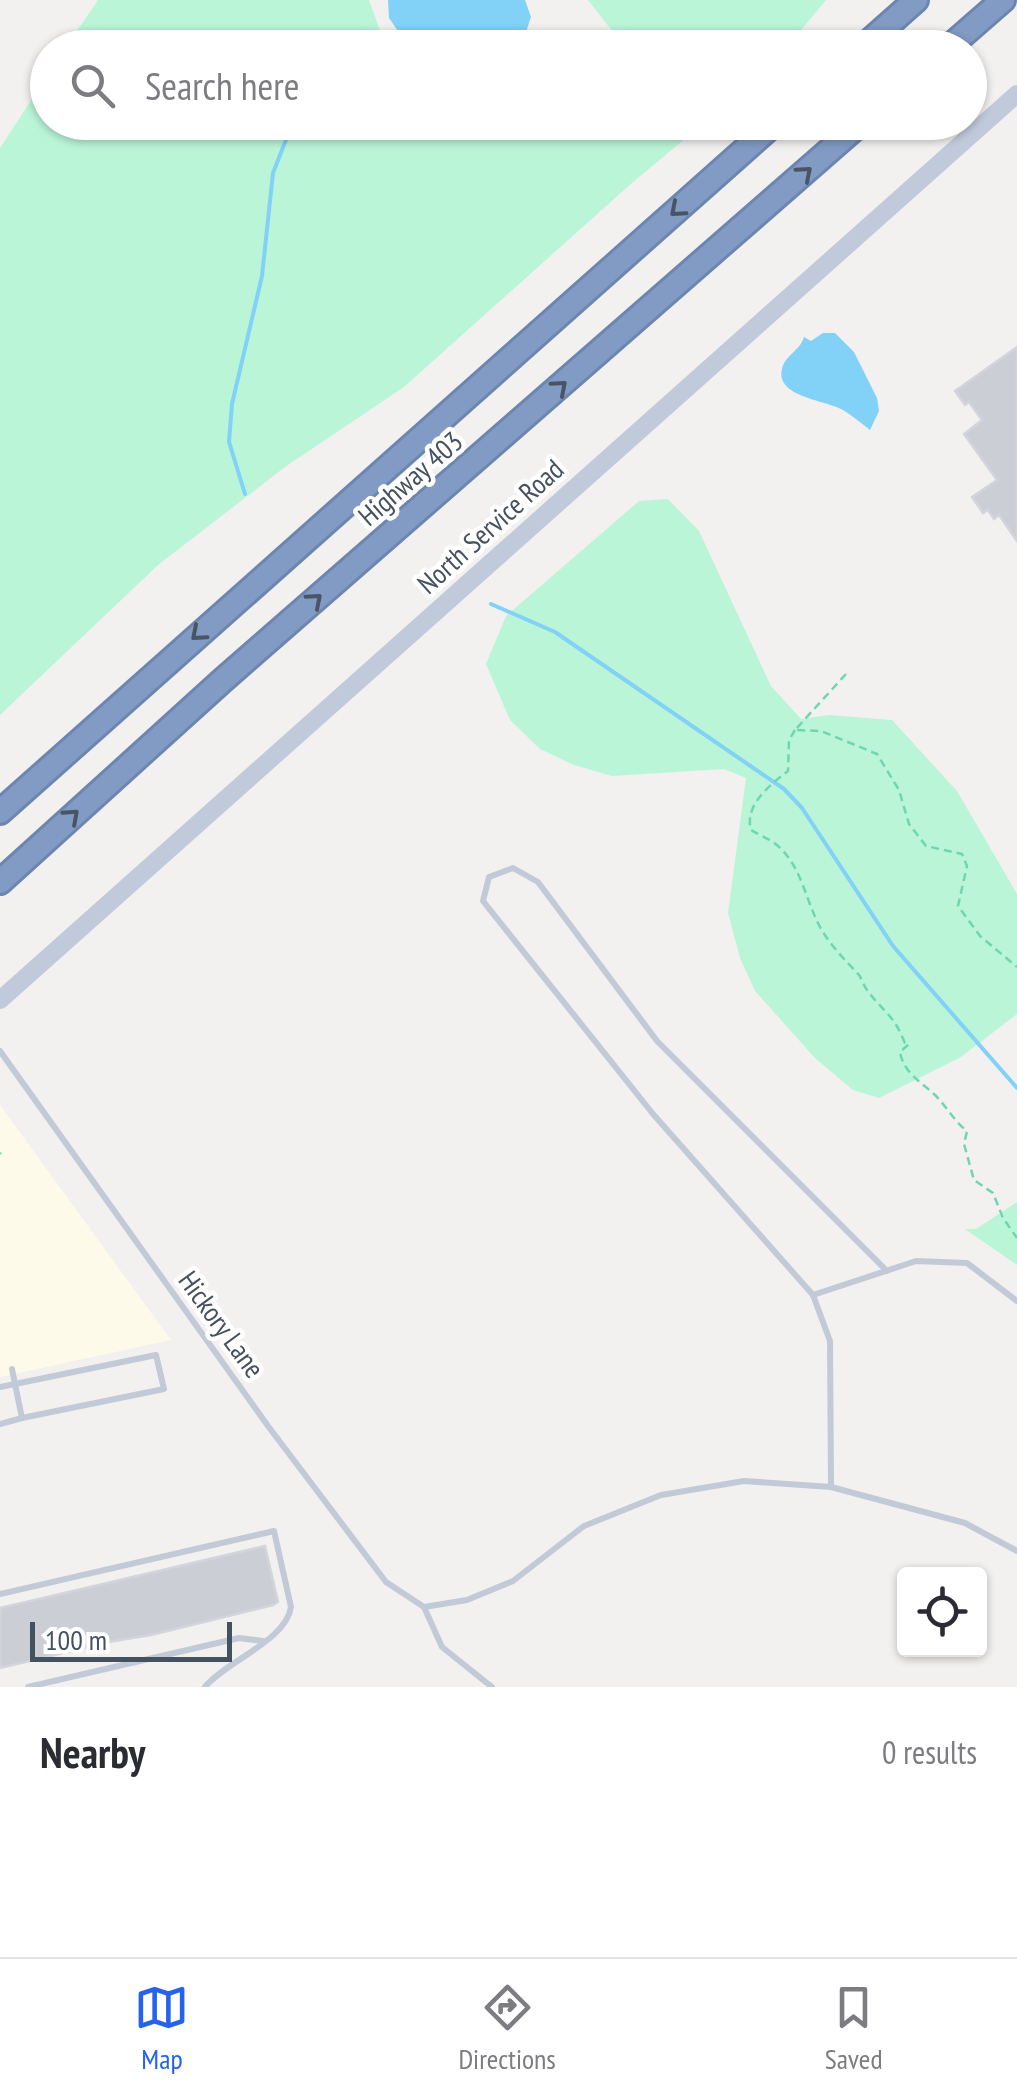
<!DOCTYPE html>
<style>
body{margin:0;font-family:"PT Sans Narrow",sans-serif;background:#f7f7f7;color:#2b2b33}
.controls{position:absolute;right:30px;bottom:30px;display:grid;overflow:hidden;border-radius:10px;box-shadow:0 2px 8px #0004}
.controls button{width:90px;height:90px;display:grid;place-items:center;padding:0;border:0;border-bottom:2px solid #e1e1e2;background:#fff;color:#2b2b33;font:50px sans-serif}
.scale{position:absolute;left:30px;bottom:25px;width:202px;box-sizing:border-box;padding-left:10px;border:5px solid #465160;border-top:0;font-size:28px;line-height:35px;white-space:nowrap;color:#465160;-webkit-text-stroke:8px #fff;paint-order:stroke}
.list{margin:0;padding:0;list-style:none}
h2{display:flex;justify-content:space-between;align-items:center;height:130px;margin:0;padding:0 40px;font-size:42px}
h2 small{font-size:32px;font-weight:400;color:#7c7c81}
.icon{flex:none;width:55px;height:55px;fill:none;stroke:currentColor;stroke-width:2;stroke-linecap:round;stroke-linejoin:round}
.map{position:relative;flex:none;width:1017px;height:1687px;overflow:hidden}
.search{position:absolute;background:#fff;box-shadow:0 2px 8px #0004;left:30px;right:30px;top:30px;height:110px;display:flex;align-items:center;gap:25px;box-sizing:border-box;padding:0 35px;border-radius:55px;color:#7c7c81;font-size:38px}
.sheet{height:270px;background:#fff}
nav{display:flex;justify-content:space-around;align-items:center;box-sizing:border-box;height:140px;border-top:2px solid #e1e1e2;background:#fff;font-size:28px;color:#7c7c81}
nav a{display:grid;justify-items:center;gap:5px}
nav .on{color:#2563eb}
.map>svg:first-child{display:block}
</style>
<div class="map">
<svg width="1017" height="1687" viewBox="0 0 1017 1687">
<rect width="100%" height="100%" fill="#f3f0f0"/>
<polygon fill="#fefae9" points="0,1105 171,1340 0,1377"/>
<g fill="#baf5d8">
<polygon points="98,0 369,0 386,47 66,47"/>
<polygon points="588,0 826,0 787,47 602,48 617,37"/>
<polygon points="47,76 48,122 459,122 468,130 486,122 704,123 633,182 404,387 285,467 158,565 0,715 0,148"/>
<polygon points="668,499 699,531 771,686 801,719 829,715 892,720 957,791 1017,894 1017,1014 961,1057 879,1098 853,1090 815,1058 755,991 740,958 728,913 746,778 724,769 612,776 574,765 540,749 510,720 486,664 506,616 639,501"/>
<polygon points="1017,1202 1017,1265 965,1229 976,1229"/>
</g>
<g fill="#82d1f7">
<polygon points="388,0 525,0 531,17 521,47 409,47 389,18"/>
<path d="M823,333H835L854,352L877,398L879,411L870,430C861,423 853,416 843,410C826,400 775,397 782,369C785,355 800,351 804,337L811,341Z"/>
</g>
<g fill="none" stroke-linecap="round" stroke-linejoin="round">
<g stroke="#82d1f7" stroke-width="4">
<polyline points="245,494 229,442 232,404 262,276 273,173 289,132 296,122"/>
<polyline points="491,604 555,632 784,789 802,808 893,946 1017,1088"/>
</g>
</g>
<g fill="#ccced6" stroke="#d3d5dc" stroke-width="2.5">
<polygon points="1017,347 1017,541 999,515 994,519 988,510 983,513 972,497 997,480 964,434 982,420 969,402 965,405 955,391"/>
<polygon points="265,1546 278,1602 273,1605 151,1635 114,1641 0,1668 0,1608"/>
</g>
<g fill="none" stroke-linecap="round" stroke-linejoin="round">
<g stroke="#6d86b0" stroke-width="28">
<g id="highway">
<polyline points="862,48 916,0"/>
<polyline points="948,48 1003,0"/>
<polyline points="0,812 776,122"/>
<polyline points="0,882 223,680 862,122"/>
</g>
</g>
<g stroke="#6ed7af" stroke-width="2.5" stroke-dasharray="8 5" stroke-linecap="butt">
<polyline points="846,674 795,730 821,731 877,754 899,790 909,824 926,846 962,854 967,866 958,906 980,936 1017,967"/>
<path d="M795,730L789,740L788,771C770,785 744,805 751,830C759,835 770,839 778,846C800,865 805,896 817,921C826,941 845,960 860,976C866,994 881,1005 892,1019C898,1026 901,1035 905,1043L909,1044L900,1052C903,1072 921,1082 935,1095C947,1107 954,1121 967,1131L964,1144L974,1180L993,1193L1003,1218L1017,1238"/>
<polyline points="0,1153 1,1154"/>
</g>
<g stroke="#c2cad7" stroke-width="6">
<polyline points="0,1051 268,1426 386,1582 424,1607"/>
<polyline points="813,1295 916,1261 967,1263 1017,1301"/>
<polygon points="156,1355 164,1389 22,1418 15,1384"/>
<polyline points="0,1387 15,1384 12,1369"/>
<polyline points="0,1424 22,1418"/>
<polyline points="831,1487 830,1341 813,1295 653,1114 483,901 489,877 513,868 538,882 657,1041 887,1271"/>
<path d="M0,1594L274,1531L291,1607C286,1641 226,1661 205,1687"/>
<polyline points="424,1607 467,1600 513,1581 584,1526 661,1495 744,1481 831,1487 965,1523 1017,1551"/>
<polyline points="424,1607 442,1647 492,1687"/>
<polyline points="28,1687 239,1638 263,1641"/>
</g>
<polyline stroke="#c1cadb" stroke-width="18" points="0,1000 1017,94"/>
<use href="#highway" stroke="#829bc4" stroke-width="22"/>
</g>
<defs><path id="oneway-chevron" d="M-2-3.5L2.5 0L-2 3.5" fill="none" stroke-width="1.6" stroke-linecap="round" stroke-linejoin="round" transform="scale(2.5)"/></defs>
<g stroke="#495565">
<use href="#oneway-chevron" transform="translate(805 173) rotate(-41)"/>
<use href="#oneway-chevron" transform="translate(677 210) rotate(139)"/>
<use href="#oneway-chevron" transform="translate(560 387) rotate(-41)"/>
<use href="#oneway-chevron" transform="translate(315 600) rotate(-41)"/>
<use href="#oneway-chevron" transform="translate(198 634) rotate(139)"/>
<use href="#oneway-chevron" transform="translate(72 816) rotate(-42)"/>
</g>
<g text-anchor="middle" dominant-baseline="central" stroke-width="9" stroke-linejoin="round" paint-order="stroke">
<g font-size="28" fill="#465160" stroke="#fff">
<text transform="translate(410 478) rotate(-41)">Highway 403</text>
<text transform="translate(490 526) rotate(-42)">North Service Road</text>
<text transform="translate(222 1324) rotate(54)">Hickory Lane</text>
</g>
</g>
</svg>
<div class="controls">
<button><svg class="icon" aria-label="locate" viewBox="0 0 24 24"><circle cx="12" cy="12" r="6"/><path d="M12 2v4M12 18v4M2 12h4M18 12h4"/></svg></button>
</div>
<div class="scale">100 m</div>
<div class="search"><svg class="icon" aria-label="search" viewBox="0 0 24 24"><circle cx="10" cy="10" r="6"/><path d="M15 15l6 6"/></svg>Search here</div>
</div>
<section class="sheet">
<h2>Nearby<small>0 results</small></h2>
<ul class="list">
</ul>
</section>
<nav>
<a class="on"><svg class="icon" aria-label="map" viewBox="0 0 24 24"><path d="M3 6l6-2 6 2 6-2v14l-6 2-6-2-6 2zM9 4v14M15 6v14"/></svg>Map</a>
<a><svg class="icon" aria-label="directions" viewBox="0 0 24 24"><path d="M12 3l9 9-9 9-9-9zM9 14v-3h6M13 9l2 2-2 2"/></svg>Directions</a>
<a><svg class="icon" aria-label="saved" viewBox="0 0 24 24"><path d="M7 4h10v16l-5-4-5 4z"/></svg>Saved</a>
</nav>
